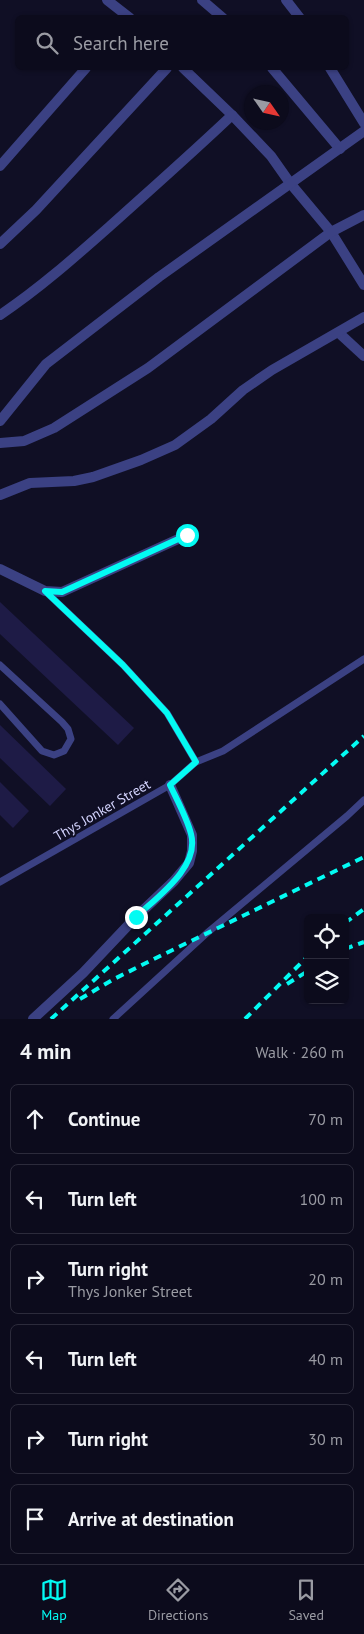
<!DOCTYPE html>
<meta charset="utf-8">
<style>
body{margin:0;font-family:"PT Sans",sans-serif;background:#151425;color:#f1f3f6}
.controls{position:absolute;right:15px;bottom:15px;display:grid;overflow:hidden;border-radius:8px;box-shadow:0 1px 4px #0004}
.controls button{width:45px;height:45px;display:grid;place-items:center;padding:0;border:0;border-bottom:1px solid #2c2b3b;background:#0c0b1c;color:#f1f3f6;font:25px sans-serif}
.compass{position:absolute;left:244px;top:85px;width:45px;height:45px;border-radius:50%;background:#0c0b1c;box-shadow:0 1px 4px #0004;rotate:124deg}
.stop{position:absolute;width:15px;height:15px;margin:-11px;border:4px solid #03fbf3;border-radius:50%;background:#fff}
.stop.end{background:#03fbf3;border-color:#fff;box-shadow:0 1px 5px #0008}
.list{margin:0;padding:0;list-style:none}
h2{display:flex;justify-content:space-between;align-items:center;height:65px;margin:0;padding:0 20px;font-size:21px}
h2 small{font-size:16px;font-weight:400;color:#9a9ba3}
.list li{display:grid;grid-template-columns:32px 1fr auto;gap:15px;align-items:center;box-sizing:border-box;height:70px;margin:0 10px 10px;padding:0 10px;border:1px solid #2c2b3b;border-radius:8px}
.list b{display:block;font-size:19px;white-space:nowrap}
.list p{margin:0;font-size:16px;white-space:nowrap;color:#9a9ba3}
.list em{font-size:16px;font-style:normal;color:#9a9ba3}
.icon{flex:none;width:28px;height:28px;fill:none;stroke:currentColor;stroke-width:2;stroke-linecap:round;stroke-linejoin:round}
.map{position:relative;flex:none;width:364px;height:1019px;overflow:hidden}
.search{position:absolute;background:#0c0b1c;box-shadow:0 1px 4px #0004;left:15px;right:15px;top:15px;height:55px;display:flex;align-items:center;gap:12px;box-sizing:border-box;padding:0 18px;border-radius:8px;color:#9a9ba3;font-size:19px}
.sheet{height:545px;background:#0c0b1c}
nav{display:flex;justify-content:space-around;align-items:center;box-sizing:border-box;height:70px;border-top:1px solid #2c2b3b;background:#0c0b1c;font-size:14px;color:#9a9ba3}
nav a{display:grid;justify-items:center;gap:2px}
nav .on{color:#03fbf3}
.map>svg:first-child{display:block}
</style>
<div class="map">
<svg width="364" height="1019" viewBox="0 0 364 1019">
<rect width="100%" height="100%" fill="#100f25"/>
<g fill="#1e1b46">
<polygon points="0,602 134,728 118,745 0,634"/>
<polygon points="0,725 66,789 50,806 0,758"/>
<polygon points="0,782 29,811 13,828 0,815"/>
</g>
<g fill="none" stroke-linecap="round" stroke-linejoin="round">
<g stroke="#3b4183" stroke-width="7">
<polyline points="45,591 123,665 167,713 196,762"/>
<polyline points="0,665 62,722 68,729 71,739 64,751 54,755 42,751 0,704"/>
<polyline points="0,882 170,785 196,762 223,751 364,659"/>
<polyline points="113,1019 207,933 347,816 364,800"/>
</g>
<g stroke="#3b4183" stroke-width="10">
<polyline points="107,0 130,18"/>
<polyline points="202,0 223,18"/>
<polyline points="286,0 300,18"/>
<polyline points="183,68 232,115 271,156 290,183 331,232 364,285"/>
<polyline points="272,68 340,149"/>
<polyline points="330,68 364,123"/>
<polyline points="0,166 86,68"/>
<polyline points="0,244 36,210 167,68"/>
<path d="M0,315C39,289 75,257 110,226C151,189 192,153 232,115"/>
<polyline points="339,333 364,356"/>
<polyline points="0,421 46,364 159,277 364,131"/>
<polyline points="0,443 24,441 54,428 148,368 331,232 364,215"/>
<polyline points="0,495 30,483 74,481 93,477 141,460 175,445 211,419 243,390 272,370 364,317"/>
<polyline points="0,569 45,591 62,592 187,535"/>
<polyline points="33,1019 83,973 136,917 174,881 189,863 192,851 192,835 170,785"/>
</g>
<g stroke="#03fbf3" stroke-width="4" stroke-dasharray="8 6" stroke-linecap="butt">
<polyline points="345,923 364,909"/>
<polyline points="345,949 364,942"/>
<polyline points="287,984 308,971"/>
<polyline points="80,999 114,979 156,958 364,857"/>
<polyline points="51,1019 364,736"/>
<polyline points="245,1019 308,956"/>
</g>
</g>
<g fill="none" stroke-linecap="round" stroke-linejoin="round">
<path stroke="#03fbf3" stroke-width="6" d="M136,917C157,897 200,867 191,834C187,818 177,800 170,785L196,762L167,713L123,665L45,591L62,592L187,535"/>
</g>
<g text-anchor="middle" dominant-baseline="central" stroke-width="4" stroke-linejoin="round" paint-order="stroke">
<g font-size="14" fill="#d4d4fe" stroke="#100f25">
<text transform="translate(102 810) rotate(-30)">Thys Jonker Street</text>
</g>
</g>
</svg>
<div class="controls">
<button><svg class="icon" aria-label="locate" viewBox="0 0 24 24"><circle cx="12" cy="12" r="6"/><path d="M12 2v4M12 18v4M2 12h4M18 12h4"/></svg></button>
<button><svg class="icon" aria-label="layers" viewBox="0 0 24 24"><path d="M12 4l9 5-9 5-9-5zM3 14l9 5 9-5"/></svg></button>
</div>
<svg class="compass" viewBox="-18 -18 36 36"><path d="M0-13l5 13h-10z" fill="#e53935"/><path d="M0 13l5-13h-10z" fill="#9a9ba3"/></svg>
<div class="stop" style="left:187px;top:535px"></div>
<div class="stop end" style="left:136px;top:917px"></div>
<div class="search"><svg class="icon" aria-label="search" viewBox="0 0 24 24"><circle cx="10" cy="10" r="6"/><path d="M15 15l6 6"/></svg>Search here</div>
</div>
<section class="sheet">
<h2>4 min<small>Walk · 260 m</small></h2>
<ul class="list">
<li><svg class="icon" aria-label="ahead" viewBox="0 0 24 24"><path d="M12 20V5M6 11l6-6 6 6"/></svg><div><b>Continue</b></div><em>70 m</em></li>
<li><svg class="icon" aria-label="left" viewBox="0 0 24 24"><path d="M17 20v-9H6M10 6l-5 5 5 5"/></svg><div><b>Turn left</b></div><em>100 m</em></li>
<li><svg class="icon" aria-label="right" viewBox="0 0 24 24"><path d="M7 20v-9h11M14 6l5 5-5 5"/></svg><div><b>Turn right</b><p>Thys Jonker Street</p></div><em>20 m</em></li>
<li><svg class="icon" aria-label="left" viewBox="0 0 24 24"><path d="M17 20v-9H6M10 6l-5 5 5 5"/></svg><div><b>Turn left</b></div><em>40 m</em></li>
<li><svg class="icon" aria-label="right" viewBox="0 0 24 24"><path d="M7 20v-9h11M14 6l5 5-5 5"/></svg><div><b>Turn right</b></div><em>30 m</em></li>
<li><svg class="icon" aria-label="arrive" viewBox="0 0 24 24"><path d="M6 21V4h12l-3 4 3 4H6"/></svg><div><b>Arrive at destination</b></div></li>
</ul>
</section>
<nav>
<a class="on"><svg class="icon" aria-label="map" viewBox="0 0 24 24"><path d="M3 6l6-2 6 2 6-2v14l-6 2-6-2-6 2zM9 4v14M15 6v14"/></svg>Map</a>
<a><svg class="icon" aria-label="directions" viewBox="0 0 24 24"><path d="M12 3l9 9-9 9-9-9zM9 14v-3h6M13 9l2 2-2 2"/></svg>Directions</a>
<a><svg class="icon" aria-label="saved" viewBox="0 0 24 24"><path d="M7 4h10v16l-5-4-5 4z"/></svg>Saved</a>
</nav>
